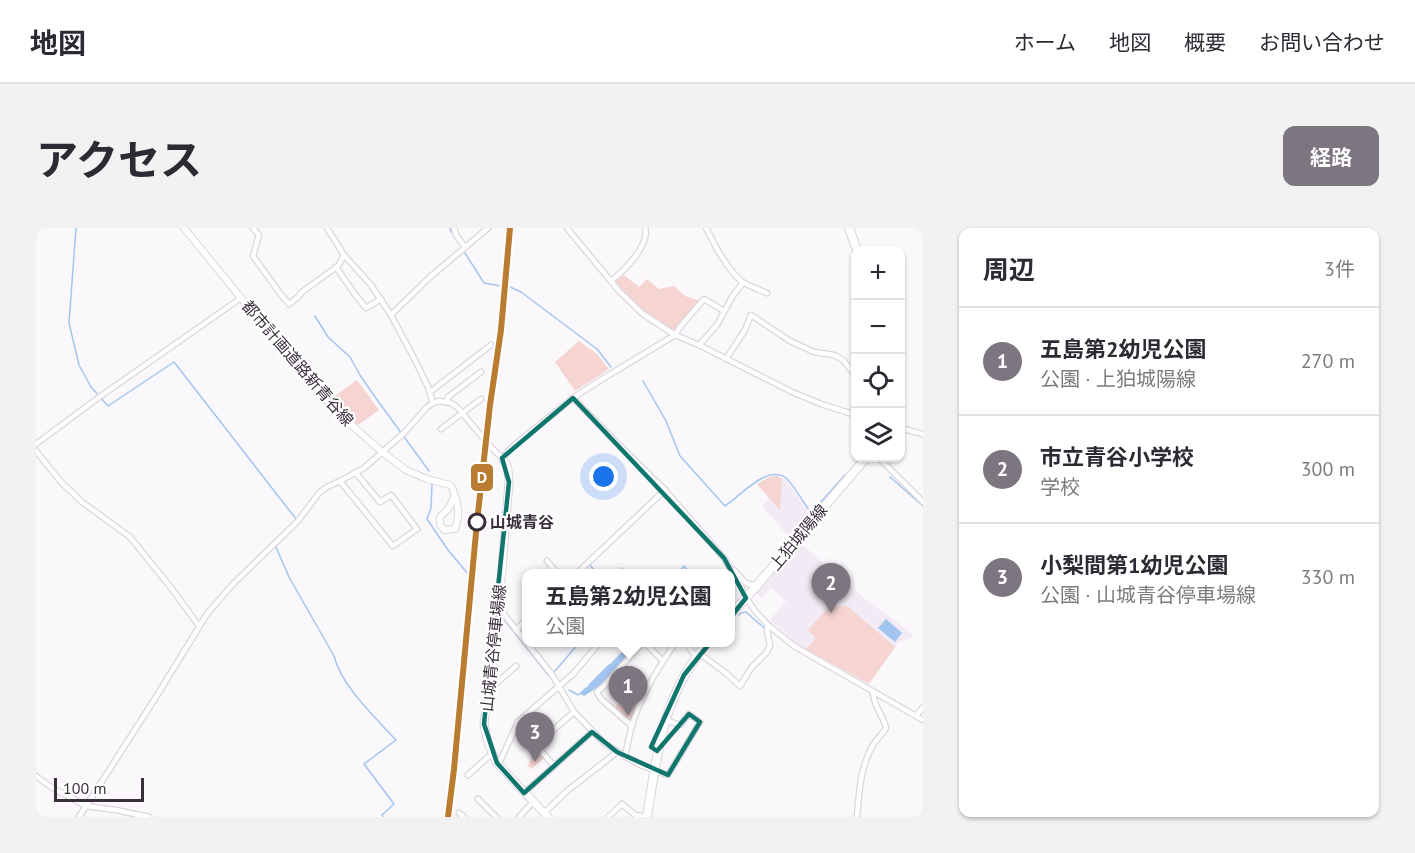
<!DOCTYPE html>
<html lang="ja">
<meta charset="utf-8">
<style>
body{margin:0;font-family:"PT Sans","Noto Sans JP",sans-serif;background:#f2f2f3;color:#2b2b33}
.controls{position:absolute;right:18px;top:18px;display:grid;overflow:hidden;border-radius:12px;box-shadow:0 2px 4px #0004}
.controls button{width:54px;height:54px;display:grid;place-items:center;padding:0;border:0;border-bottom:2px solid #e1e1e2;background:#fff;color:#2b2b33;font:30px sans-serif}
.scale{position:absolute;left:18px;bottom:15px;width:90px;box-sizing:border-box;padding-left:6px;border:3px solid #392f3b;border-top:0;font-size:16px;line-height:21px;white-space:nowrap;color:#392f3b;-webkit-text-stroke:4px #fff;paint-order:stroke}
.you{position:absolute;left:568px;top:249px;width:21px;height:21px;margin:-15px;border:4px solid #fff;border-radius:50%;background:#1a73e8;box-shadow:0 0 0 9px #1a73e833}
.badge{display:grid;place-items:center;width:39px;height:39px;border-radius:50%;background:#7d757f;color:#fff;font-size:20px;font-weight:700}
.pin{position:absolute;translate:-50% -50px;filter:drop-shadow(0 2px 3px #0008)}
.pin::after{content:'';position:absolute;top:32px;width:21px;height:18px;background:inherit;clip-path:polygon(0 0,100% 0,50% 100%)}
.popup{position:absolute;left:486px;top:341px;width:213px;height:78px;box-sizing:border-box;display:grid;place-content:center;border-radius:12px;background:#fff;filter:drop-shadow(0 2px 4px #0005);font-size:20px;white-space:nowrap;color:#7c7c81}
.popup b{font-size:22px;color:#2b2b33}
.popup::after{content:'';position:absolute;left:50%;top:100%;margin-left:-12px;border:12px solid transparent;border-top-color:#fff}
.list{margin:0;padding:0;list-style:none}
h2{display:flex;justify-content:space-between;align-items:center;height:78px;margin:0;padding:0 24px;font-size:26px}
h2 small{font-size:20px;font-weight:400;color:#7c7c81}
.list li{display:grid;grid-template-columns:39px 1fr auto;gap:18px;align-items:center;box-sizing:border-box;height:108px;padding:0 24px;border-top:2px solid #e1e1e2}
.list b{display:block;font-size:22px;white-space:nowrap}
.list p{margin:0;font-size:20px;white-space:nowrap;color:#7c7c81}
.list em{font-size:20px;font-style:normal;color:#7c7c81}
.icon{flex:none;width:33px;height:33px;fill:none;stroke:currentColor;stroke-width:2;stroke-linecap:round;stroke-linejoin:round}
.map{position:relative;flex:none;width:887px;height:589px;overflow:hidden;border-radius:12px}
header{display:flex;align-items:center;gap:36px;box-sizing:border-box;height:84px;padding:0 30px;background:#fff;border-bottom:2px solid #e1e1e2}
header strong{font-size:28px}
nav{display:flex;gap:33px;margin-inline-start:auto;font-size:21px}
.intro{display:flex;align-items:center;justify-content:space-between;box-sizing:border-box;height:144px;padding:0 36px}
h1{margin:0;font-size:42px}
.button{padding:15px 27px;border-radius:12px;background:#7d757f;color:#fff;font-size:21px;font-weight:700}
main{display:flex;gap:36px;padding:0 36px}
aside{flex:1;background:#fff;border-radius:12px;box-shadow:0 2px 4px #0004}
.map>svg:first-child{display:block}
</style>
<header>
<strong>地図</strong>
<nav><a>ホーム</a><a>地図</a><a>概要</a><a>お問い合わせ</a></nav>
</header>
<div class="intro"><h1>アクセス</h1><a class="button">経路</a></div>
<main>
<div class="map">
<svg width="887" height="589" viewBox="0 0 887 589">
<rect width="100%" height="100%" fill="#fbf8fc"/>
<g fill="#f2eaf4">
<polygon points="741,248 750,252 775,288 755,311 726,278 733,271 721,256 733,249"/>
<polygon points="763,314 834,375 868,399 877,408 877,409 863,414 833,456 764,418 734,392 750,373 735,360 726,370 720,365"/>
</g>
<g fill="#f5d4d1">
<polygon points="588,47 603,59 611,51 623,61 638,58 649,68 664,73 639,103 604,80 579,54"/>
<polygon points="543,113 561,126 573,141 539,163 519,134"/>
<polygon points="321,152 343,182 322,197 295,171"/>
<polygon points="741,248 746,250 744,282 721,256 733,249"/>
<polygon points="811,378 859,419 833,456 770,421 780,410 772,402 793,379"/>
<polygon points="591,466 603,477 595,495 578,480"/>
<polygon points="499,521 508,530 495,541 492,538"/>
</g>
<g fill="#a2c5ef">
<polygon points="850,391 866,405 859,414 842,400"/>
<polygon points="595,415 603,415 603,416 567,456 548,468 544,466"/>
</g>
<g fill="none" stroke-linecap="round" stroke-linejoin="round">
<g stroke="#a2c5ef" stroke-width="1.5">
<polyline points="40,0 33,95 43,137 55,159 72,178 138,134 260,291"/>
<polyline points="414,0 415,4"/>
<polyline points="429,25 448,55 465,58"/>
<polyline points="474,59 485,64 561,121 575,139"/>
<polyline points="279,88 292,109 314,129 324,147 339,169 393,243"/>
<path d="M607,153L630,193L644,228L689,278C705,268 730,236 750,250C757,256 769,277 775,285L809,247"/>
<polyline points="854,249 887,278"/>
<polyline points="396,256 395,280 391,291 412,322 432,346"/>
<path d="M240,319L253,349L298,428C306,459 339,489 360,512L328,536L358,576L346,587L347,589"/>
<polyline points="554,337 561,346"/>
<polyline points="642,346 648,338 656,346"/>
<polyline points="703,387 705,385 710,384 728,400"/>
<polyline points="466,389 513,448"/>
<polyline points="589,420 595,414"/>
<polyline points="519,443 544,414"/>
<polyline points="553,457 573,437"/>
<polyline points="533,462 542,467 550,460"/>
</g>
<g stroke="#dbd5dc" stroke-width="7">
<g id="minor">
<polyline points="217,0 223,7 217,28 246,68 253,76 262,69 266,64 302,38 308,27"/>
<polyline points="291,0 308,27 335,57 355,87 380,134 392,159 397,175"/>
<polyline points="418,0 420,7 429,19"/>
<polyline points="531,0 583,63 607,86 639,107 663,117 756,164 785,176 820,187"/>
<path d="M670,0C679,18 690,39 705,53C710,57 724,62 731,65"/>
<polyline points="300,39 318,65 330,80 345,71"/>
<path d="M575,53C588,43 614,17 609,0"/>
<polyline points="355,87 394,49 452,0"/>
<polyline points="663,117 681,97 696,69 707,55"/>
<polyline points="690,131 709,102 715,87 754,113 778,124 798,127 807,132 820,148"/>
<polyline points="394,164 455,117"/>
<polyline points="537,170 582,216 629,262 688,330 704,356 710,370 720,384 732,397 758,418 887,492"/>
<polyline points="410,174 412,169 445,144"/>
<polyline points="864,200 887,206"/>
<polyline points="405,201 445,171"/>
<polyline points="0,216 62,170 205,70"/>
<polyline points="0,223 25,254 46,274 94,309 136,361 163,398"/>
<polyline points="843,230 887,274"/>
<polyline points="304,253 357,318 381,301 355,267 344,274 320,245"/>
<polyline points="511,333 522,346"/>
<polyline points="698,342 710,355 720,358"/>
<polyline points="585,343 588,346"/>
<polyline points="540,346 629,262"/>
<polyline points="460,383 467,385 490,414"/>
<polyline points="480,402 490,392"/>
<polyline points="490,414 517,448 538,484 568,515 604,537 632,547 664,494 653,486 644,497 630,492"/>
<polyline points="608,414 627,433"/>
<polyline points="649,414 660,429"/>
<polyline points="663,425 691,446 704,458 715,440 730,425 734,418 731,402 732,397"/>
<polyline points="452,459 457,458 480,438"/>
<polyline points="880,488 887,479"/>
<polyline points="596,498 565,471 561,464 568,458 607,414"/>
<path d="M589,529C591,519 593,508 596,497C605,467 622,440 640,414"/>
<polyline points="461,535 465,531 482,494 538,445 564,414"/>
<polyline points="518,538 500,517 538,484"/>
<polyline points="432,547 452,529 457,527"/>
<polyline points="0,548 15,559 50,578 80,582 113,589"/>
<polyline points="488,565 556,504"/>
<polyline points="442,571 460,589"/>
<polyline points="423,585 428,589"/>
<polyline points="508,585 531,563 581,524"/>
<polyline points="43,589 120,469 171,386 196,357 262,293 283,265 291,259 304,253 328,240 368,205 391,179 397,175 403,173 415,175 422,180 453,217 466,230 477,218 537,170 563,153 639,107 644,99 668,71 688,83"/>
<polyline points="483,589 497,574"/>
<polyline points="572,589 586,576 599,587 611,589"/>
<path d="M821,589C823,565 824,540 836,519C839,512 846,507 850,500C847,487 837,477 837,464"/>
</g>
</g>
<g stroke="#dbd5dc" stroke-width="8">
<path id="tertiary" d="M148,0L254,130L303,186L346,224L370,242L391,251L414,257C419,262 417,265 420,271C423,281 423,291 419,301L408,302L404,296V289L413,280L418,269"/>
</g>
<g stroke="#dbd5dc" stroke-width="9">
<path id="secondary" d="M466,230C473,237 472,244 473,254L466,342L448,496C450,510 454,523 461,535L512,589"/>
</g>
<g stroke="#dbd5dc" stroke-width="10">
<g id="primary">
<polyline points="813,0 821,22"/>
<polyline points="694,387 710,370 830,230"/>
<path d="M611,589C619,540 624,488 650,445C656,434 664,424 672,414"/>
</g>
</g>
<use href="#minor" stroke="#fefeff" stroke-width="4.5"/>
<use href="#tertiary" stroke="#fefeff" stroke-width="6"/>
<use href="#secondary" stroke="#fefeff" stroke-width="7"/>
<use href="#primary" stroke="#fefeff" stroke-width="8"/>
<g stroke="#fff" stroke-width="10">
<polyline id="rail-1" points="412,589 418,541 441,294 454,177 465,102 474,0"/>
</g>
<use href="#rail-1" stroke="#ba7c31" stroke-width="6"/>
</g>
<path fill="none" stroke="#0f766e" stroke-width="4.5" stroke-linejoin="round" d="M537,170L688,330L710,370L648,447L615,519L621,523L653,486L664,494L632,547L581,524L556,504L488,565L461,535L448,496L473,254L466,230Z"/>
<circle fill="#fff" stroke="#392f3b" stroke-width="3" cx="441" cy="294" r="8"/>
<g text-anchor="middle" dominant-baseline="central" stroke-width="4.5" stroke-linejoin="round" paint-order="stroke">
<g font-size="16" fill="#392f3b" stroke="#fff">
<text transform="translate(262 135) rotate(49)">都市計画道路新青谷線</text>
<text transform="translate(762 309) rotate(-50)">上狛城陽線</text>
<text transform="translate(457 420) rotate(-84)">山城青谷停車場線</text>
</g>
<g font-size="16" font-weight="bold" fill="#392f3b" stroke="#fff" text-anchor="start">
<text x="454" y="294">山城青谷</text>
</g>
</g>
<rect stroke="#fff" stroke-width="2" x="434" y="235" width="24" height="29" rx="6" fill="#ba7c31"/>
<g font-size="16" text-anchor="middle" font-weight="bold" fill="#fff">
<text x="446" y="255">D</text>
</g>
</svg>
<div class="controls">
<button>+</button>
<button>−</button>
<button><svg class="icon" aria-label="locate" viewBox="0 0 24 24"><circle cx="12" cy="12" r="6"/><path d="M12 2v4M12 18v4M2 12h4M18 12h4"/></svg></button>
<button><svg class="icon" aria-label="layers" viewBox="0 0 24 24"><path d="M12 4l9 5-9 5-9-5zM3 14l9 5 9-5"/></svg></button>
</div>
<div class="scale">100 m</div>
<div class="you"></div>
<div class="pin badge" style="left:592px;top:488px">1</div>
<div class="popup"><b>五島第2幼児公園</b>公園</div>
<div class="pin badge" style="left:795px;top:385px">2</div>
<div class="pin badge" style="left:499px;top:534px">3</div>
</div>
<aside>
<h2>周辺<small>3件</small></h2>
<ul class="list">
<li><span class="badge">1</span><div><b>五島第2幼児公園</b><p>公園 · 上狛城陽線</p></div><em>270 m</em></li>
<li><span class="badge">2</span><div><b>市立青谷小学校</b><p>学校</p></div><em>300 m</em></li>
<li><span class="badge">3</span><div><b>小梨間第1幼児公園</b><p>公園 · 山城青谷停車場線</p></div><em>330 m</em></li>
</ul>
</aside>
</main>
